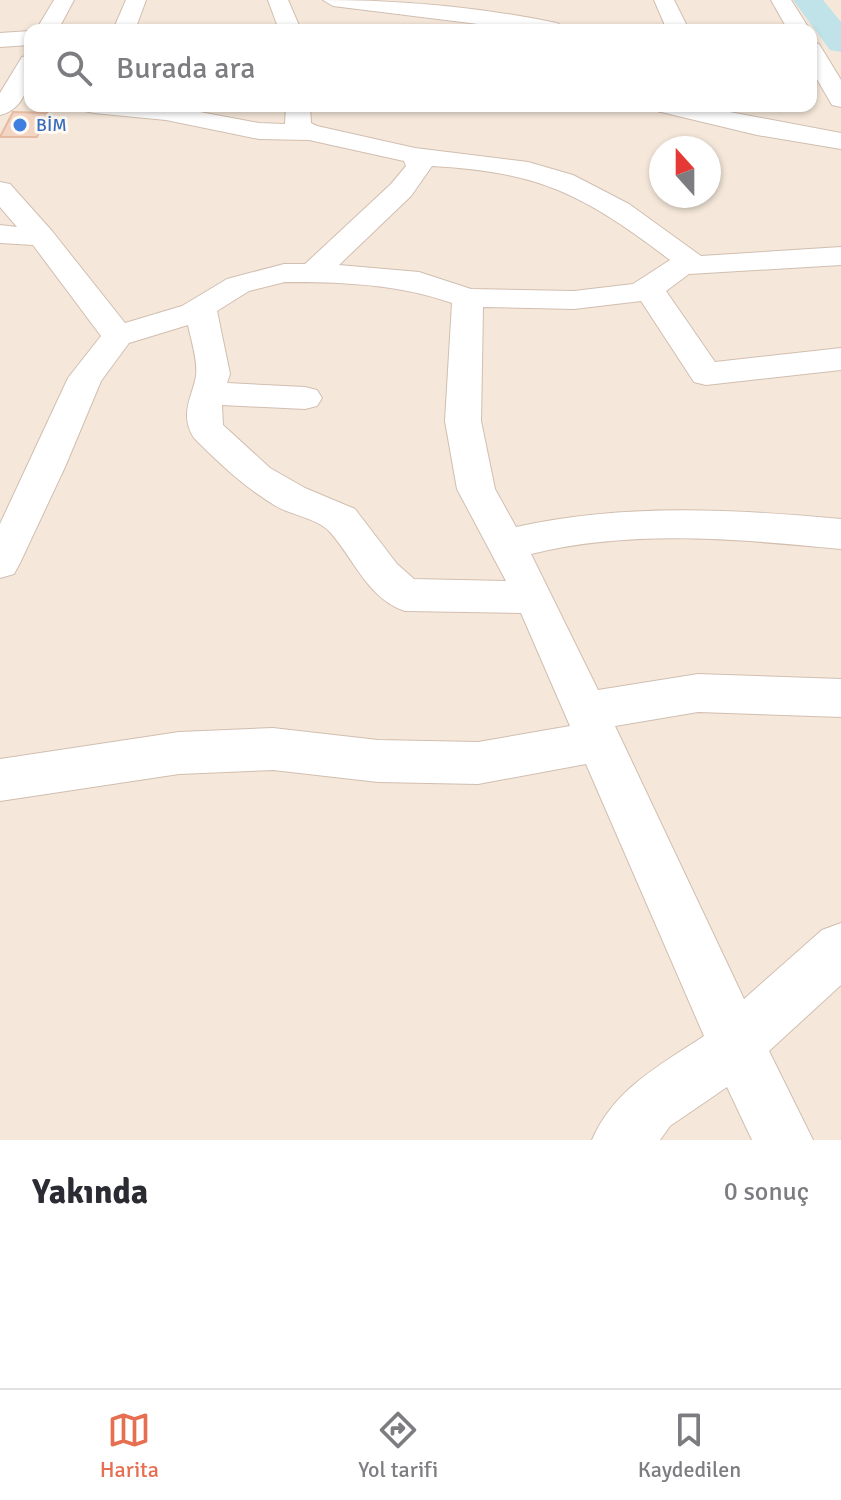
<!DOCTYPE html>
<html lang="tr">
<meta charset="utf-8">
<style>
body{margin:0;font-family:Signika,sans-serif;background:#f7f7f7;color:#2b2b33}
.compass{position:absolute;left:649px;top:136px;width:72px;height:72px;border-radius:50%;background:#fff;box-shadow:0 2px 6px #0004;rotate:339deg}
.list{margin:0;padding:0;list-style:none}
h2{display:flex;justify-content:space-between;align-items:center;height:104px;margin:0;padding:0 32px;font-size:34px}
h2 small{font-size:26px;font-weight:400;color:#7c7c81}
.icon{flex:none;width:44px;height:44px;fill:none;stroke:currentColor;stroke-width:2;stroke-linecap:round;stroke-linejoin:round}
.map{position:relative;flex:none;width:841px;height:1140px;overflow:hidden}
.search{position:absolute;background:#fff;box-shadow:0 2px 6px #0004;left:24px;right:24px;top:24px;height:88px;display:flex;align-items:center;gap:20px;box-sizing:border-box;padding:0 28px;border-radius:16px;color:#7c7c81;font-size:30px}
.sheet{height:248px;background:#fff}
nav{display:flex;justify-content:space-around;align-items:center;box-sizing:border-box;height:112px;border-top:2px solid #e1e1e2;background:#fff;font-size:22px;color:#7c7c81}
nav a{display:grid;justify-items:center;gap:4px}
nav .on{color:#e76f51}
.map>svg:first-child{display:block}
</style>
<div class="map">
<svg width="841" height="1140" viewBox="0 0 841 1140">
<rect width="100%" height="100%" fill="#fdf6ec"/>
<path fill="#f5e8da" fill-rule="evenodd" d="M0,0H841V1140H0ZM30,30H811V106H30ZM661,148H709V196H661Z"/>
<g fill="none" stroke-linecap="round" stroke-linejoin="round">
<polygon fill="#bfe3e8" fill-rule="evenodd" points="793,0 823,0 841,22 841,52 830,50"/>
</g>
<polygon fill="#f3d5c3" stroke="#e6bba3" stroke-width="2" points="13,112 47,113 37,137 0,137"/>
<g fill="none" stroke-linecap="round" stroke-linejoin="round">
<g stroke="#d1beb0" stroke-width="2">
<g id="minor">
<polygon points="54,0 74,0 58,30 36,30"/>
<polygon points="126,0 146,0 135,30 113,30"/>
<polygon points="268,0 288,0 301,30 279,30"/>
<path d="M323,0C402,0 479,7 557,23L568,30H526L333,6Z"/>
<polygon points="654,0 674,0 689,30 667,30"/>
<polygon points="771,0 791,0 810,30 788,30"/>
<polygon points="30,31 30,45 0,47 0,33"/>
<polygon points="811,42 819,44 841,80 841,107 832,105 811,69"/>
<path d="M30,55C30,79 28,108 0,115V93L22,57Z"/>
<path d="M82,106H168L259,123L285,124L286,106H310L311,123L317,126L415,148L528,162L573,175L629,204L701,256L841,247V265L689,274L666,291L715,362L841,348V370L706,385L694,382L641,301L574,309L483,307L481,421L495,489L516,527C624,503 732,509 841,519V549C738,539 632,529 531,554L598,690L698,674L841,679V717L698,712L615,726L744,999L822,930L841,923V985L769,1051L813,1140H752L727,1087L670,1126L660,1140H592C614,1089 660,1065 704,1036L586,764L478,784L378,782L273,770L179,774L0,801V759L179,732L273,728L378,740L478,742L570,726L521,613L405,611C368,599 354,559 330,532C317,518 290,515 274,505C243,486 219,463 194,438C179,414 192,398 196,376C198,361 191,340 188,325L129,343L101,381L65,467L20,563L14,574L0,578V524L68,378L101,336L33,245L0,243V225L17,227L0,207V182L10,184L52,231L125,323L182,306L227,279L284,264H305L391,184L406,166L404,161L309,140L259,139L166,120L94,113L85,111ZM432,166C541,172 584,195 670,260L633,284L574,291L471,289L419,272L339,265L411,196ZM285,282C342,282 398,284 452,303L445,421L457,489L506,581L414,579L397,564L355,509L305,488L270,468L223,425L222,405L305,409L317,406L322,398L317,390L305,387L227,383L230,374L217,311L249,291Z"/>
<polygon points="654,106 698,106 841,133 841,149 757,135 657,111"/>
</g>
</g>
<use href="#minor" fill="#fff" fill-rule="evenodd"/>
</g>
<circle fill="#3f7fe0" stroke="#fffaf3" stroke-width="3" cx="20" cy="125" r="8"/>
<g text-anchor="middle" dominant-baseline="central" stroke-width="6" stroke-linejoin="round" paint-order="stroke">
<g font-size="18" fill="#366cbe" stroke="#fffaf3" text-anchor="start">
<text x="36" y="125">BİM</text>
</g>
</g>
</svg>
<svg class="compass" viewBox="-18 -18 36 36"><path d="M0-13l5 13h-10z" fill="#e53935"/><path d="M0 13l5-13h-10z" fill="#7c7c81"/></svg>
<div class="search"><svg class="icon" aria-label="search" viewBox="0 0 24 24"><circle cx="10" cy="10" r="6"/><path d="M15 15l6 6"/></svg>Burada ara</div>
</div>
<section class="sheet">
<h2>Yakında<small>0 sonuç</small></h2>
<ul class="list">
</ul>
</section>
<nav>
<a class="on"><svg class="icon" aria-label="map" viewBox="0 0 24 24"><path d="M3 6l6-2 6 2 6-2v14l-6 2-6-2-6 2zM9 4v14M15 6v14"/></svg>Harita</a>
<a><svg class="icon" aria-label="directions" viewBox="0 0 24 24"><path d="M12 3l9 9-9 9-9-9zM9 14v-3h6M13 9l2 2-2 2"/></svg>Yol tarifi</a>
<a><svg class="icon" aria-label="saved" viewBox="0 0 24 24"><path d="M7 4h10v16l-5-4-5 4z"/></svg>Kaydedilen</a>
</nav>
